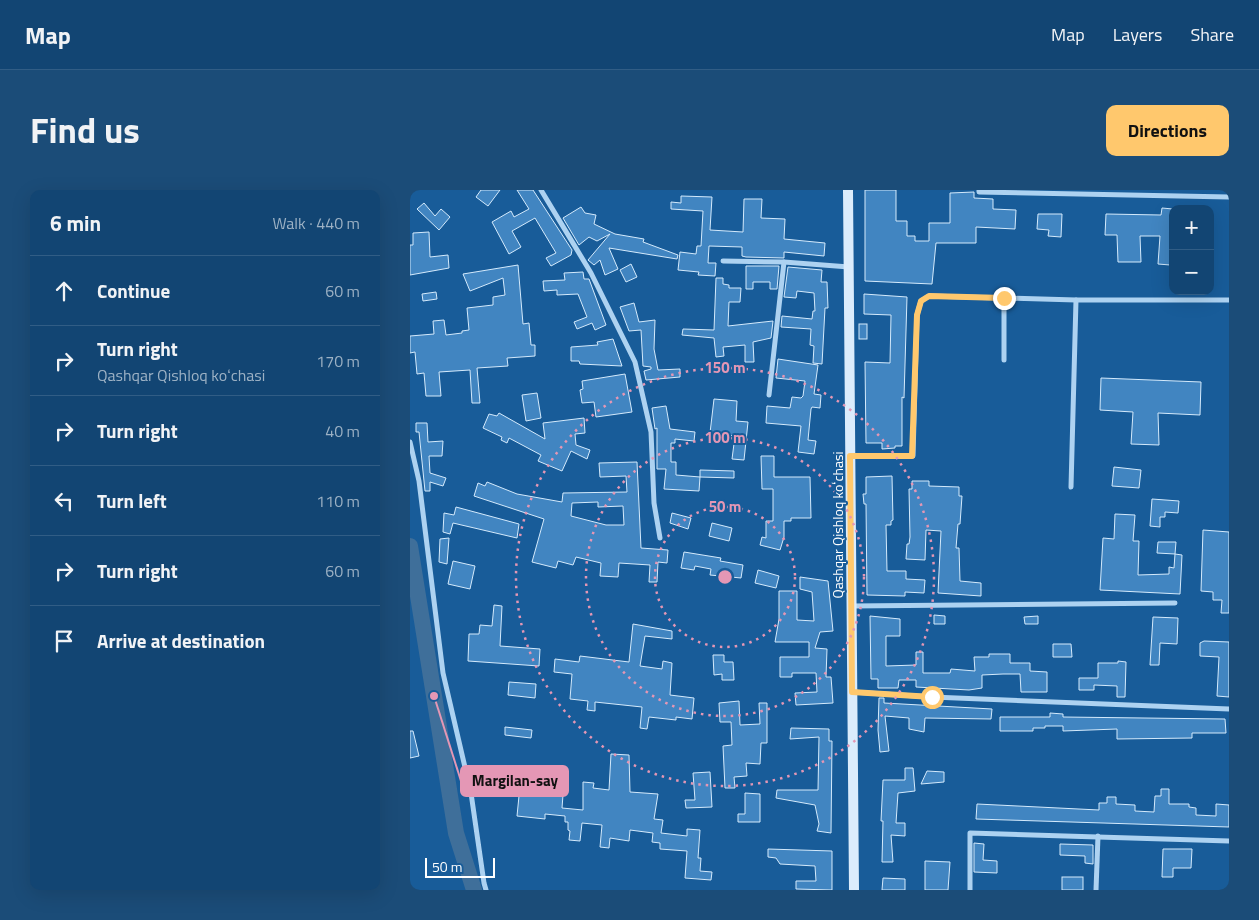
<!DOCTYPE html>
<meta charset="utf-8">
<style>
body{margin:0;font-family:"Titillium Web",sans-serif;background:#1b4c78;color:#f1f3f6}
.controls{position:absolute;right:15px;top:15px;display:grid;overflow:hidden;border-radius:10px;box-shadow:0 5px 20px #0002}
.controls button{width:45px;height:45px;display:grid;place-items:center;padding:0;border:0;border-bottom:1px solid #315d85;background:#124573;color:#f1f3f6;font:25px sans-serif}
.scale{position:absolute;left:15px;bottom:12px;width:70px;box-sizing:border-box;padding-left:5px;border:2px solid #fff;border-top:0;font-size:14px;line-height:18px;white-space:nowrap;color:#fff;-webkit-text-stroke:4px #185c99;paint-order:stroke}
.stop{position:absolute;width:15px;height:15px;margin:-11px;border:4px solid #ffc86d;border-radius:50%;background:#fff}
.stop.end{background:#ffc86d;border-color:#fff;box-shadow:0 1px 5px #0008}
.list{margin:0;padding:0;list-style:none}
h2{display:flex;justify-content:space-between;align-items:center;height:65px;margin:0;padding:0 20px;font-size:21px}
h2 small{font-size:16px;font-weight:400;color:#9cb1c4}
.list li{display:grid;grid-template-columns:32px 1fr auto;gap:15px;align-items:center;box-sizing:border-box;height:70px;padding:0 20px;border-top:1px solid #315d85}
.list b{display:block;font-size:19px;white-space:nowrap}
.list p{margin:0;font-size:16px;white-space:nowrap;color:#9cb1c4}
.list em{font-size:16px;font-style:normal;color:#9cb1c4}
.icon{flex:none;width:28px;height:28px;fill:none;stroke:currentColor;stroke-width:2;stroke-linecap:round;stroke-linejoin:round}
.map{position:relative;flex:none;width:819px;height:700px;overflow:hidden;border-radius:10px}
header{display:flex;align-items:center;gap:30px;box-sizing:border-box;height:70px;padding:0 25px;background:#124573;border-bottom:1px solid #315d85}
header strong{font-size:24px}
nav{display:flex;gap:28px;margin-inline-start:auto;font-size:18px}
.intro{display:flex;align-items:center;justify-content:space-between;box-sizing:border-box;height:120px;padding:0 30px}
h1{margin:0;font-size:35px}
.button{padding:12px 22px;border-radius:10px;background:#ffc86d;color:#111;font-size:18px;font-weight:700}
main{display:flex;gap:30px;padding:0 30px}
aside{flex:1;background:#124573;border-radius:10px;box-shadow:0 5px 20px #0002}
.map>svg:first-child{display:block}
</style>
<header>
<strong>Map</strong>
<nav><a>Map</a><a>Layers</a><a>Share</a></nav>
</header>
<div class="intro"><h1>Find us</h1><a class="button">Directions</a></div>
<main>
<aside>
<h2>6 min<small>Walk · 440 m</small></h2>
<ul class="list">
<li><svg class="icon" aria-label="ahead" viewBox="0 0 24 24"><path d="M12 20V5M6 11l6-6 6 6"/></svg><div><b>Continue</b></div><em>60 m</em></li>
<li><svg class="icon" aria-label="right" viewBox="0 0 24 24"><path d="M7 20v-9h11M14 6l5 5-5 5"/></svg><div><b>Turn right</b><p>Qashqar Qishloq koʻchasi</p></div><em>170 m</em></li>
<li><svg class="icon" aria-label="right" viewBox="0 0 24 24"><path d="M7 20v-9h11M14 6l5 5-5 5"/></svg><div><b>Turn right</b></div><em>40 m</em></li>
<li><svg class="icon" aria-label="left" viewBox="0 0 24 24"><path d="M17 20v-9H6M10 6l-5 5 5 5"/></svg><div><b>Turn left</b></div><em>110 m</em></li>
<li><svg class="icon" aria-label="right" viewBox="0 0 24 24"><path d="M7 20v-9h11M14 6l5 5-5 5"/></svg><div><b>Turn right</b></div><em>60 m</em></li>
<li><svg class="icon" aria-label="arrive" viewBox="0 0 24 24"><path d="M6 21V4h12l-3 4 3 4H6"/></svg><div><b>Arrive at destination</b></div></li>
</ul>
</aside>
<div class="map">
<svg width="819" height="700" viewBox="0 0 819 700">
<rect width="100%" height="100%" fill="#185c99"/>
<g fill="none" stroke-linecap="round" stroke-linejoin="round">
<polyline stroke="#3f6f9a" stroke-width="16" points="0,356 46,643 64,700"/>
</g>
<g fill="#4185c1" stroke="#d4eafc" fill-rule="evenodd">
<polygon points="71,0 90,0 78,16 66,7"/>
<polygon points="107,0 123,0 162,60 161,65 141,76 136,68 146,63 125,28 102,41 111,57 99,64 82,32 101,21 104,27 119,19"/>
<polygon points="455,0 486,0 486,31 497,31 497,46 505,46 505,51 519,51 519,33 540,33 540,3 564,2 564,8 583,9 583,19 606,20 605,39 566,37 566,53 526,53 522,94 455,91"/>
<polygon points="271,6 302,7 300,40 333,42 334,9 352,9 351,28 375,29 374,49 415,53 414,66 374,62 374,68 336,67 332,66 332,57 299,56 298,73 306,73 305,86 288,85 289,82 268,80 270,62 286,64 287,56 291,56 293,21 261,19 261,12 271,13"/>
<polygon points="14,13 25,26 31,19 40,27 29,40 7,19"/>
<polygon points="171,17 175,23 186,25 184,34 205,44 234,49 233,52 268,65 267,69 199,58 208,79 195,85 190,70 184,75 178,70 200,44 187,51 179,47 169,55 153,28"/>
<polygon points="752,18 763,19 760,75 748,74 750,46 730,46 731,72 708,72 707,45 695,45 696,24 751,25"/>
<polygon points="628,24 652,24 651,47 638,46 639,40 627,39"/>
<polygon points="19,42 20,67 38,65 39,78 0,85 0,55 3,55 3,43"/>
<polygon points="221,74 227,87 216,92 210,80"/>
<polygon points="108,75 113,134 119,133 121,155 125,155 125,166 97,168 98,176 67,178 70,213 62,213 60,180 29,182 31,206 16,206 14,183 7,184 5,162 0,163 0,146 24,144 23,131 34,130 36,145 52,143 52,141 59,140 57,118 83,115 83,107 95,105 93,88 60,101 53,84"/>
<polygon points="336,76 369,76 367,99 360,99 360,92 343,92 343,99 336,99"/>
<polygon points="378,77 412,80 411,92 417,92 418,118 415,118 412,174 403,173 404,156 400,155 401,139 371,137 372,126 402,129 403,121 405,121 404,103 387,101 386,108 374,107"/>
<polygon points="173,82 174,89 179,89 196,135 185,140 182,133 167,139 164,132 177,127 168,104 147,105 147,100 134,101 133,91 155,90 154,83"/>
<polygon points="306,88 313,88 313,94 319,95 319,98 331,98 330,112 319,112 318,136 363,131 361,148 343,152 344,172 335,172 335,155 313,157 314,166 306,167 304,148 272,145 273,139 304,140"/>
<polygon points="26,102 27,109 13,111 12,104"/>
<polygon points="454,104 497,107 494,208 492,207 492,256 485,256 485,258 472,259 472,253 456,253 455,172 480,173 481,125 454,124"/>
<polygon points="224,113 229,132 245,130 244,159 248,180 270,179 270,187 236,190 234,181 241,179 241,177 233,176 231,140 219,141 210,117"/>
<rect x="449" y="134" width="8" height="15"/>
<polygon points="203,149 212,176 170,174 169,171 161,171 161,157 188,155 187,152"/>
<polygon points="368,169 408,175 404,204 411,205 410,218 402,217 401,219 398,250 406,251 404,264 388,262 391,236 356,233 357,216 380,218 382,207 391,208 393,206 395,191 366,188"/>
<polygon points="215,184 222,222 186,227 184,212 172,213 170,200 173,199 172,191"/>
<polygon points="691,188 791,192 790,225 748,223 749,255 721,254 723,222 690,220"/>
<polygon points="127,203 131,228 116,231 112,205"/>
<polygon points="304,209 327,211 326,231 338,232 334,270 322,269 325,246 300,243"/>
<polygon points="256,216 260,239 285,242 284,251 265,249 265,253 261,253 261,272 266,272 266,285 290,287 289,301 254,299 256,279 247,279 247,238 245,239 242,218"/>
<polygon points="89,223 135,249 133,233 174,228 175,243 165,244 166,255 180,260 177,269 161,261 152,281 128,271 131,265 99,248 97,253 91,250 92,247 73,238 79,224 87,226"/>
<polygon points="6,233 17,233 18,252 33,251 32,266 19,266 20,283 36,288 33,296 20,292 20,301 15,301 9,242 6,242"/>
<polygon points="351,266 364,266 364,287 400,287 401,328 381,328 381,331 374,331 374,347 370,360 350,355 352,347 356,348 356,331 363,331 363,299 352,299"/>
<path d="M227,272L231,358L258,360L257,373L248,372L247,392H239L240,375L209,373L208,387L190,386L191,373L166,367L163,375L148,371L146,378L122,372L134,329L64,306L68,293L75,296L77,292L107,304L152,312L153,303L217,302L216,286L190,287L189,273ZM188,312V317L213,316L214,335H196L161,326L162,313Z"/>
<polygon points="704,277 731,280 729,298 702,296"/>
<polygon points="290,280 324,281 324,288 290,287"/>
<polygon points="482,286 483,330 481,331 481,335 476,335 477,381 496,381 496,389 515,390 514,403 495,402 495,406 457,405 456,314 454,314 453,304 456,304 456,287"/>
<polygon points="502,291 519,291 519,296 549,297 549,306 552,306 550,334 548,334 546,358 549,358 550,391 571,393 571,406 528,403 531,341 516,340 515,370 496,369 497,354 499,354 500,347 499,299 502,299"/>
<polygon points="742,309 769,311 768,323 755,322 755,327 750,327 750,337 740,336"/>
<polygon points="46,317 109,334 107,348 43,333 40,344 33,342 34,323 44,325"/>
<polygon points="262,323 281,328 278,339 260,333"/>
<polygon points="705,324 725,325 723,351 729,351 728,385 759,384 759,377 764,378 765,364 772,365 770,404 690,400 693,348 704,349"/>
<polygon points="302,333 322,338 319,351 299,346"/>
<polygon points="793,340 819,342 819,423 811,423 812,410 803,410 803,402 791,401"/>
<polygon points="39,348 37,374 29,372 30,349"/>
<polygon points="748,352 766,352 765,364 747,363"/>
<polygon points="274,362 311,368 310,371 333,375 331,388 300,385 301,379 285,376 284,380 271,378"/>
<polygon points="43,371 65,376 60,399 38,394"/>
<polygon points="348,380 369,386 366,398 345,393"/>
<polygon points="390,387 418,391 423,441 410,442 405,458 417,459 416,487 421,487 423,513 386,515 385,503 407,502 406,483 382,483 382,487 370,487 370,467 399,467 399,452 365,452 369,429 369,401 387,401 387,430 404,431 402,402 390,399"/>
<polygon points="84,415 92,416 90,456 130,459 129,476 58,471 59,444 69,444 70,435 82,436"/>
<polygon points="524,425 535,426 535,434 524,434"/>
<polygon points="460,426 490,429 490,446 476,446 476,476 506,475 506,462 513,462 513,483 540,483 541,479 565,481 564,467 579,467 579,464 600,464 600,473 620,473 620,481 637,482 637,502 611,502 610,484 593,484 572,485 572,498 559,500 506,497 506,490 489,490 488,498 468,498 468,489 461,489"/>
<polygon points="628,426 628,434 615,434 614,427"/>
<polygon points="743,427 768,428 767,454 750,453 749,475 740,475"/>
<polygon points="223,434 262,441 262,449 235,446 230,476 252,479 253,471 262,473 260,505 284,508 282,529 266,527 266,530 239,527 237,539 230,538 232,517 185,512 185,521 177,520 178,511 160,509 162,484 144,482 145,469 169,472 170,466 219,472"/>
<polygon points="794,451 819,452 819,507 807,506 809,467 790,466 790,453"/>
<polygon points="643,454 661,454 662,467 643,467"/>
<polygon points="303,465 314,465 314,472 323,472 324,490 312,490 312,484 304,485"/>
<polygon points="708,471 716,472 715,507 707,507 707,496 684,495 684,500 669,500 669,488 688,488 688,473 708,473"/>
<polygon points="99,492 126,494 125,508 98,505"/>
<polygon points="469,508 474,508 474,513 582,519 581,529 515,528 514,542 499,539 499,528 475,526 479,561 470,562 468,540"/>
<polygon points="329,511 330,535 350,534 349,513 357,513 357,553 351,553 350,574 336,573 337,586 324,587 325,598 315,598 313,556 322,555 321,532 310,532 309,513"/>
<polygon points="640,523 653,524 653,527 815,529 816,543 782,543 782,548 707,549 707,539 653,541 653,536 635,536 635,538 623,538 623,541 590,541 590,527 640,527"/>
<polygon points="95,537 122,540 121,548 95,545"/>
<polygon points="381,538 419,539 419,551 422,551 421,643 407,641 409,634 405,615 366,608 367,600 408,600 409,547 380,549"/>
<polygon points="0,541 3,541 9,566 0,568"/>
<polygon points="201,564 219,565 220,602 248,604 244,629 253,630 251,643 277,646 277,639 290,640 288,668 291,668 290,681 302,682 301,690 275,688 277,661 250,659 250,653 242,652 243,643 220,640 219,651 200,648 199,658 190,657 192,635 172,633 170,651 159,650 160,641 158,640 158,632 155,632 155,626 135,624 135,629 107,626 109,606 94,605 95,589 154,592 152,618 173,620 173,592 184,593 183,598 199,600"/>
<polygon points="495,578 503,578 505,601 488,603 486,633 495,633 495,646 481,645 483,672 472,672 473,631 471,631 473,590 495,590"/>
<polygon points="517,581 534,582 534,592 511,594"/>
<polygon points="300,582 302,617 276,618 275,610 285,610 283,583"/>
<polygon points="751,599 759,599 759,614 779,614 779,617 786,618 786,625 806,626 806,614 819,615 819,637 566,629 567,614 689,620 689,613 697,613 697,607 706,607 706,614 725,615 725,621 744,622 745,606 751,606"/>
<polygon points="335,603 350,604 350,632 328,632 328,624 335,624"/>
<polygon points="564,653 574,654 573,670 587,671 587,683 564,682"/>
<polygon points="650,654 683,655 683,674 675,673 675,666 650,665"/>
<polygon points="358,659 422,661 422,700 386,699 386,691 406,691 405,676 370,674 366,668 358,667"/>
<polygon points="753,659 782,659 781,678 763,678 763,687 752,687"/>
<polygon points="515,671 540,672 538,700 515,700"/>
<rect x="652" y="687" width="21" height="13"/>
<polygon points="473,688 495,689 495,700 472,700"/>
</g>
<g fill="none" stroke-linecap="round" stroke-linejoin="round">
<g stroke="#add2f1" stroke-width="5">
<polyline points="131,0 181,83 225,172 241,242 244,313 250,348"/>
<polyline points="569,0 569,2 819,7"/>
<polyline points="313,71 374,72 359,205"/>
<polyline points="374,72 439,77"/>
<polyline points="594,170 594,108"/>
<polyline points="0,252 9,291 33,483 61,603 74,693 76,700"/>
<polyline points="441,266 503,266 507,125 511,111 519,106 666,110 819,110"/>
<polyline points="661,297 666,110"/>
<polyline points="441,416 765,413"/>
<polyline points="442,502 522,507 819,519"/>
<polyline points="560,700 560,643 819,651"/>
<polyline points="686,700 688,646"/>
</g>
<polyline stroke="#dbecfc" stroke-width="10" points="438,0 444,700"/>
</g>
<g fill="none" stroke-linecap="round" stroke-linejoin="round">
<polyline stroke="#ffc86d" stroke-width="6" points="522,507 442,502 440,266 502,266 507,125 511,111 519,106 594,108"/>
</g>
<g fill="none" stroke="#e497b5" stroke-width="2.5" stroke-dasharray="2.5 5">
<circle cx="315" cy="387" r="70"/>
<circle cx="315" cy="387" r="139"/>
<circle cx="315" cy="387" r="209"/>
</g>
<g text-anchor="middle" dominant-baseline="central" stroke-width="4" stroke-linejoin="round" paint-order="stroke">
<g font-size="14" fill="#fff" stroke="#185c99">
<text transform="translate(427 335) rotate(-90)">Qashqar Qishloq koʻchasi</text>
</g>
</g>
<circle cx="315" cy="387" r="8" fill="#e497b5" stroke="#185c99" stroke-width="2.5"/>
<g font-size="15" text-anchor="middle" font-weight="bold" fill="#e497b5" stroke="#185c99" stroke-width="4" stroke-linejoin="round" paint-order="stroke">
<text x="315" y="183">150 m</text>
<text x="315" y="253">100 m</text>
<text x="315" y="322">50 m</text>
</g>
<path fill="none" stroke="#e497b5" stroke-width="2" d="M24 506L51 591"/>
<circle fill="#e497b5" stroke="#185c99" stroke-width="2" cx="24" cy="506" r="5"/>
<rect fill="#e497b5" stroke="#e497b5" stroke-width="2" x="51" y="576" width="107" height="30" rx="5"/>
<g font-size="15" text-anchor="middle" font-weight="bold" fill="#111">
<text x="105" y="596">Margilan-say</text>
</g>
</svg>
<div class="controls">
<button>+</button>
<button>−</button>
</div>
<div class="scale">50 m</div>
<div class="stop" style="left:522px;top:507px"></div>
<div class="stop end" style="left:594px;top:108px"></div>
</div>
</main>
